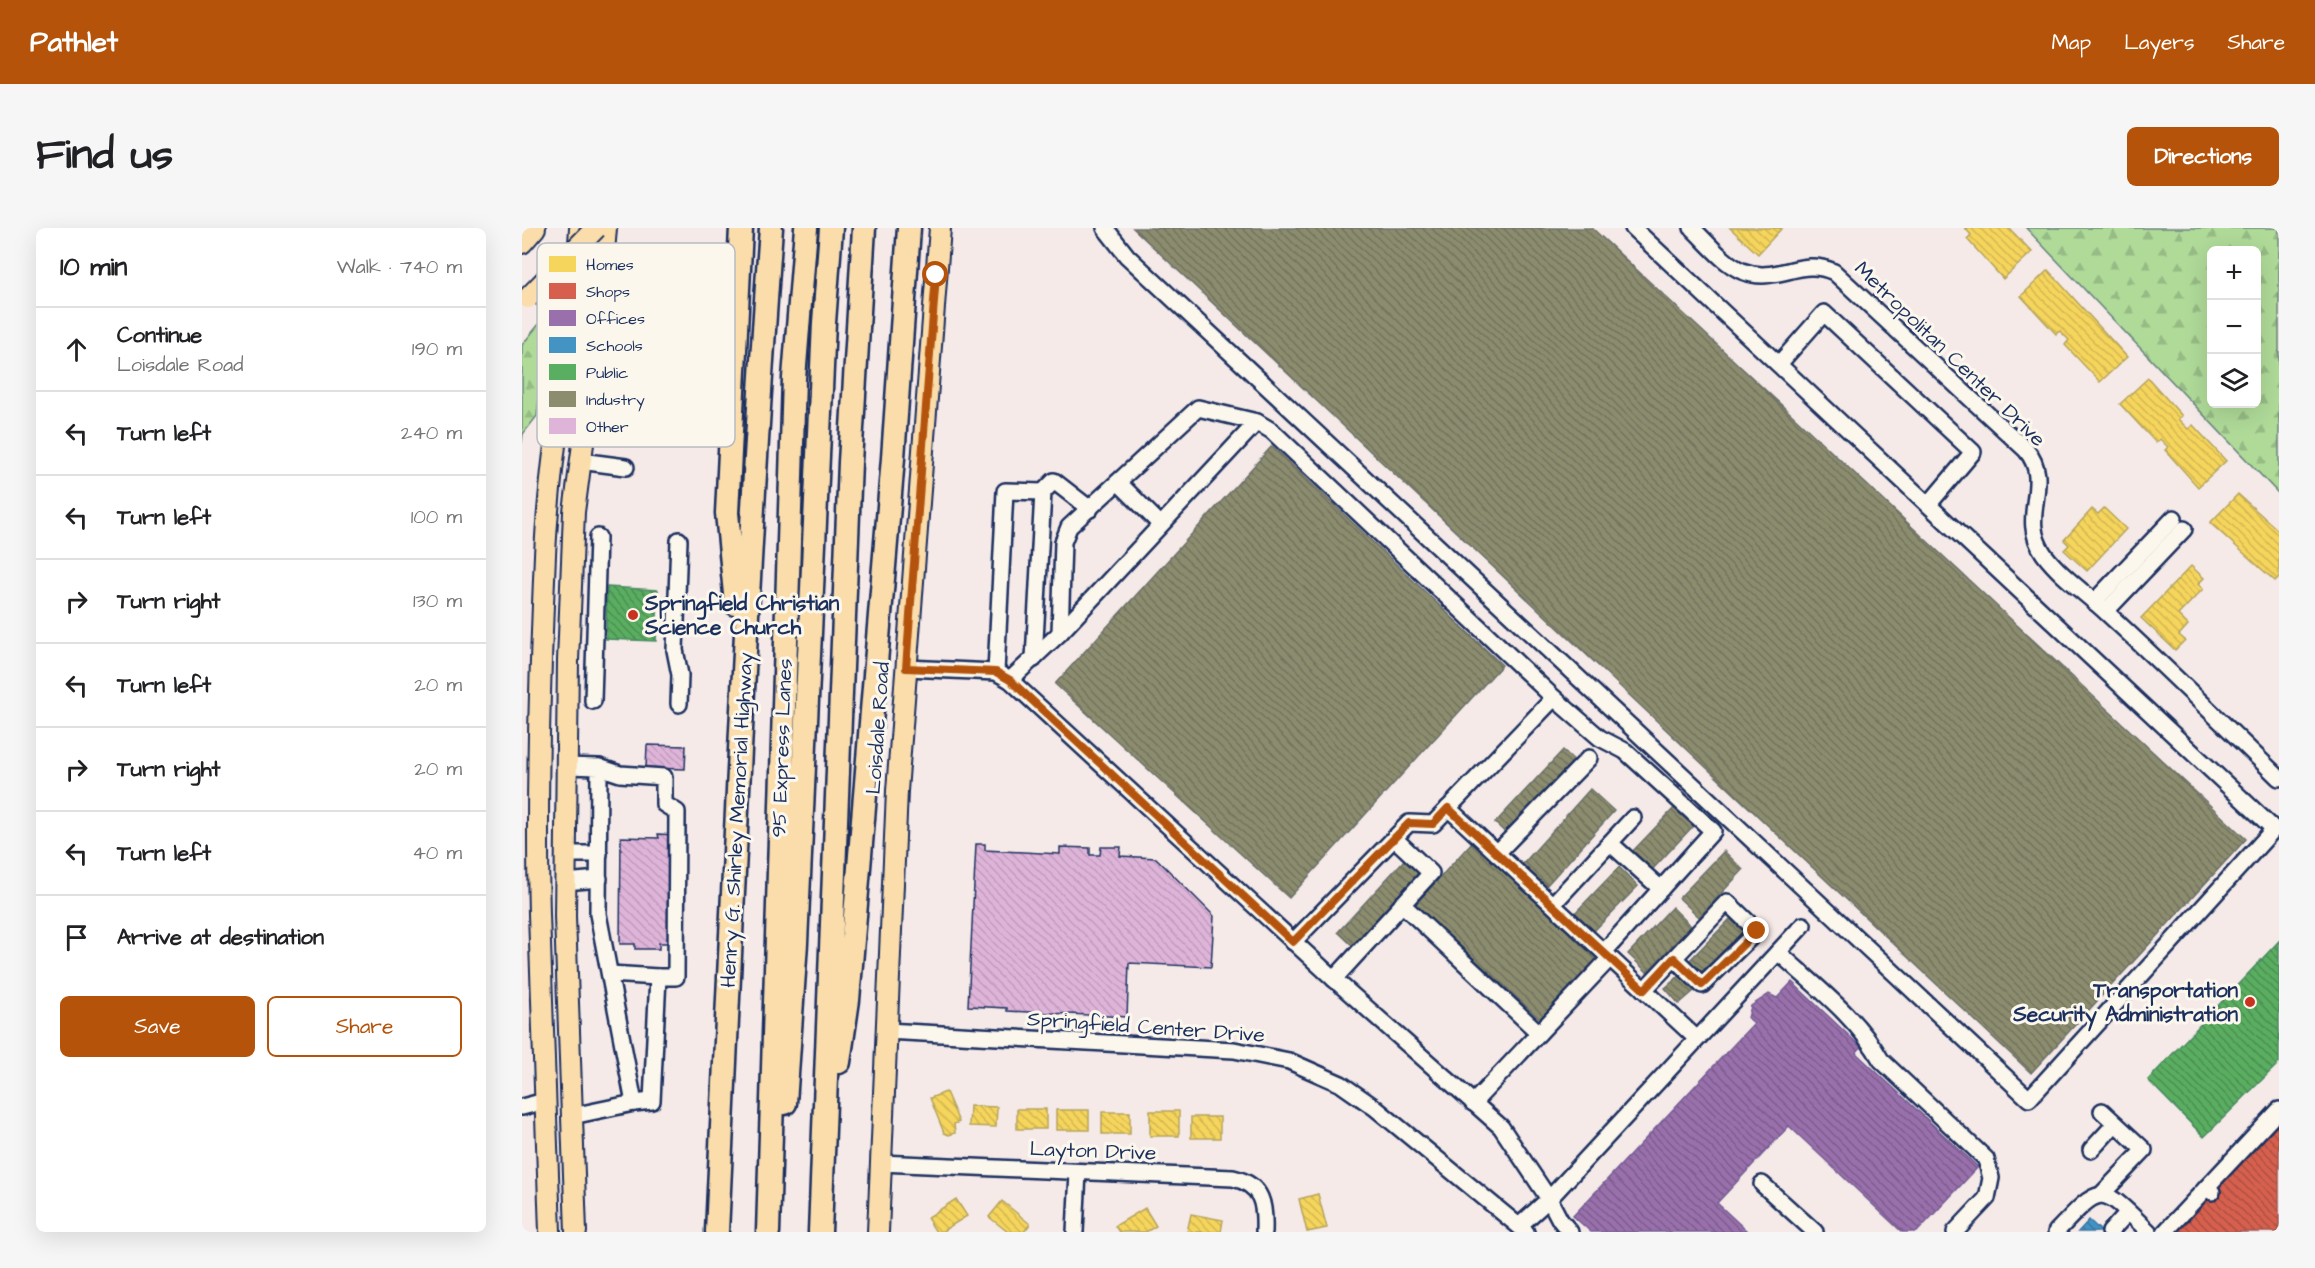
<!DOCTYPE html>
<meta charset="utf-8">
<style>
body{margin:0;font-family:"Architects Daughter",sans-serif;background:#f6f6f6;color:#202124}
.controls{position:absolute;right:18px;top:18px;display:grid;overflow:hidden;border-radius:9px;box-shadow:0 6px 24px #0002}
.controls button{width:54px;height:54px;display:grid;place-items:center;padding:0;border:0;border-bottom:2px solid #e0e0e0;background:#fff;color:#202124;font:30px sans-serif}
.stop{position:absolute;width:18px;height:18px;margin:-14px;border:4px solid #b45309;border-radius:50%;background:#fff}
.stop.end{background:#b45309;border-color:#fff;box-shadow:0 2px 6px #0008}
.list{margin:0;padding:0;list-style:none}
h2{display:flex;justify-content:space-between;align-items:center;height:78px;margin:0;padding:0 24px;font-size:26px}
h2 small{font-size:20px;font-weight:400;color:#757577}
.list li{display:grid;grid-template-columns:39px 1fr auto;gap:18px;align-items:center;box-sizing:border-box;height:84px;padding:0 24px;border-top:2px solid #e0e0e0}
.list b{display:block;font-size:22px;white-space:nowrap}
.list p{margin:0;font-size:20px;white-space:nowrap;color:#757577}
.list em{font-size:20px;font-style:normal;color:#757577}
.actions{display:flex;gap:12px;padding:18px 24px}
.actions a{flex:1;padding:14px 0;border:2px solid #b45309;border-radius:9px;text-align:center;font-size:21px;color:#b45309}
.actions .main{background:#b45309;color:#fff}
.icon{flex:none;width:33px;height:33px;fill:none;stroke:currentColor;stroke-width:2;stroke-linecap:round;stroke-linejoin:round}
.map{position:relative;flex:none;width:1757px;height:1004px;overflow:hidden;border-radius:9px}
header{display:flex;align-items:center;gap:36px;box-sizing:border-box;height:84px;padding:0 30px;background:#b45309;color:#fff}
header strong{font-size:28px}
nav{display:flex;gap:33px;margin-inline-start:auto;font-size:21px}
.intro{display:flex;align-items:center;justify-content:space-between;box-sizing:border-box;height:144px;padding:0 36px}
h1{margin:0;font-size:42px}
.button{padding:15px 27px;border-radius:9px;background:#b45309;color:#fff;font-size:21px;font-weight:700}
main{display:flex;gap:36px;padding:0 36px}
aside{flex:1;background:#fff;border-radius:9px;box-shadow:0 6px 24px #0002}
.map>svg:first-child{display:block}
</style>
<header>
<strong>Pathlet</strong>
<nav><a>Map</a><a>Layers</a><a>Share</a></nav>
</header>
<div class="intro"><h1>Find us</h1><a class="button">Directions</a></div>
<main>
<aside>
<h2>10 min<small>Walk · 740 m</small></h2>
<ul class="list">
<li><svg class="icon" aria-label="ahead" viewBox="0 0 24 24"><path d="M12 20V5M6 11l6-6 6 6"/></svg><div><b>Continue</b><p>Loisdale Road</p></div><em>190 m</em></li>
<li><svg class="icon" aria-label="left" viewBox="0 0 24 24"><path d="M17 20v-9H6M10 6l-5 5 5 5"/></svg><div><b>Turn left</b></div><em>240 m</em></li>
<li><svg class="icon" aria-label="left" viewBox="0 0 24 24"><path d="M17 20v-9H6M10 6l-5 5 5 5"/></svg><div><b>Turn left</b></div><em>100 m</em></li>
<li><svg class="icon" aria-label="right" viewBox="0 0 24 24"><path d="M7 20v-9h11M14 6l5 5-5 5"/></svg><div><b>Turn right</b></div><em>130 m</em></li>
<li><svg class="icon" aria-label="left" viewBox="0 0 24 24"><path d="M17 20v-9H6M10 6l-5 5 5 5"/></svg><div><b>Turn left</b></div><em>20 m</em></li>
<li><svg class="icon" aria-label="right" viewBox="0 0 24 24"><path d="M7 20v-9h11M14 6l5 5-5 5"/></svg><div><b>Turn right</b></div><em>20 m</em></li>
<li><svg class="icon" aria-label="left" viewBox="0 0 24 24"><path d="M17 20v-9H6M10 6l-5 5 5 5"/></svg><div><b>Turn left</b></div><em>40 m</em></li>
<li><svg class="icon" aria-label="arrive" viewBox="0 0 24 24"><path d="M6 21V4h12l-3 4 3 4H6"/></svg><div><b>Arrive at destination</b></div></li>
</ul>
<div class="actions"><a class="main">Save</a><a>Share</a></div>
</aside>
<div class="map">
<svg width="1757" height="1004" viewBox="0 0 1757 1004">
<defs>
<pattern id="forest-firs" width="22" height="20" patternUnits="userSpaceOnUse" patternTransform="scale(1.5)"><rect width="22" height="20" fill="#afda98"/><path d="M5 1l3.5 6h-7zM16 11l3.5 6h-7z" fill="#96bb85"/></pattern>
<pattern id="homes-back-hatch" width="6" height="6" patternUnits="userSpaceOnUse" patternTransform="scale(1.5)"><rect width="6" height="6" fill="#f6d55c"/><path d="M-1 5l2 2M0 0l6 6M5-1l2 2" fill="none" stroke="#d2b752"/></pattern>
<pattern id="shops-back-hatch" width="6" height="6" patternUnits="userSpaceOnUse" patternTransform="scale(1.5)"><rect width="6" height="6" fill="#d6604d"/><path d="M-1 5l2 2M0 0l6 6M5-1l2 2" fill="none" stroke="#ad5043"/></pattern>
<pattern id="offices-back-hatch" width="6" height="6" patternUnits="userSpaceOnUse" patternTransform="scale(1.5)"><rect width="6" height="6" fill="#9970ab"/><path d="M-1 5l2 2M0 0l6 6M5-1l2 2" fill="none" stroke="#7c5c8e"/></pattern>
<pattern id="schools-back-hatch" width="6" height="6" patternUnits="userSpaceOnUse" patternTransform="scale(1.5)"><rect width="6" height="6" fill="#4393c3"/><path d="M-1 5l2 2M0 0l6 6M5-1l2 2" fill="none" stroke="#3778a2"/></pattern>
<pattern id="public-back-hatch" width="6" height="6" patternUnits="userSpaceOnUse" patternTransform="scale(1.5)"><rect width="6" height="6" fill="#5aae61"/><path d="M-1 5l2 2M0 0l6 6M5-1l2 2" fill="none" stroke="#4a8e53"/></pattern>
<pattern id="industry-back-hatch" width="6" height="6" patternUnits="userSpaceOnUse" patternTransform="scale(1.5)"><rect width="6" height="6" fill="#8c8c6e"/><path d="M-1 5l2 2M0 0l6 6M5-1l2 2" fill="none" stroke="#72735e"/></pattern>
<pattern id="building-back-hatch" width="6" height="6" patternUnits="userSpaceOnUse" patternTransform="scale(1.5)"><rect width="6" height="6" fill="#dfb4d9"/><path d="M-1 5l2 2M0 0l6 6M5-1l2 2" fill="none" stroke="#bf9bbd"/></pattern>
</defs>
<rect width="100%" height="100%" fill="#f5eae8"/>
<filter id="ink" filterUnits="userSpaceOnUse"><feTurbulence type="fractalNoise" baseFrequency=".0167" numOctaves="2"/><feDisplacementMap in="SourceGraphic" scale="12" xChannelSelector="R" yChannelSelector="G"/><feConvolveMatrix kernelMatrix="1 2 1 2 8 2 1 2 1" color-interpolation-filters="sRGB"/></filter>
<g filter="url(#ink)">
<g fill="url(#forest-firs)" stroke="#65847b" stroke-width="1.5" fill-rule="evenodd">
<path d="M1504,0H1757V266ZM1734,22V176H1690V22Z"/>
<polygon points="26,85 15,188 1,206 0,215 0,117"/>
</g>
<g fill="url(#homes-back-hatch)" stroke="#b4a35d" stroke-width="1.5">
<polygon points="1208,0 1260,0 1236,26"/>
<polygon points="1443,0 1487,0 1510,24 1481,51 1445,11 1449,7"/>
<polygon points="1526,42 1605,129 1578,154 1543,117 1547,112 1538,103 1534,106 1499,68"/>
<polygon points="1626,150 1660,188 1656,191 1666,201 1671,197 1704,233 1676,259 1643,222 1646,219 1638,211 1634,215 1598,176"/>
<polygon points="1716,266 1757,303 1757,349 1753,353 1688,295"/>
<polygon points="1582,280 1604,301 1565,343 1542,322 1547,317 1542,312 1570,281 1576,286"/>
<polygon points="1669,338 1682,350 1676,356 1681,361 1656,387 1666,397 1657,407 1663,412 1653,422 1619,390"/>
<polygon points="424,864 437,894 432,896 433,905 427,907 422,905 408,870"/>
<polygon points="448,878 475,879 474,899 447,898"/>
<rect x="495" y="881" width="29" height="20"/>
<rect x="534" y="882" width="33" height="20"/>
<rect x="628" y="883" width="29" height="25"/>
<rect x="580" y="884" width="28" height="22"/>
<rect x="669" y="889" width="29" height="21"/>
<polygon points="796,966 805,1000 785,1004 777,971"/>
<polygon points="434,971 445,988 419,1004 414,1004 405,990"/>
<polygon points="480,973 508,996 502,1004 486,1004 467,989"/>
<polygon points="623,980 634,998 624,1004 597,1004 593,998"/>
<polygon points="669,986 701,992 699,1004 665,1004"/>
</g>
<polygon fill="url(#shops-back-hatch)" stroke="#9e5152" stroke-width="1.5" points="1757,893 1757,1004 1653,1004"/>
<polygon fill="url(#offices-back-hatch)" stroke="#735c94" stroke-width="1.5" points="1270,754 1339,819 1334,825 1456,939 1395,1004 1380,1004 1267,898 1195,975 1226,1004 1069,1004 1051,988 1232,795 1226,790 1229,778 1247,766 1255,770"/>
<polygon fill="url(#schools-back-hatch)" stroke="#3775a5" stroke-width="1.5" points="1567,992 1580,1004 1556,1004"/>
<g fill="url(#public-back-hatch)" stroke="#478860" stroke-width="1.5">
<polygon points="85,359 136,362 134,413 84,411"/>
<polygon points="1757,713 1757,835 1682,909 1626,852"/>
</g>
<g fill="url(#industry-back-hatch)" stroke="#6a7069" stroke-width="1.5">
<polygon points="611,0 1070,0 1724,611 1509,845"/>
<polygon points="750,218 980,437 767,670 533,456"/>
<polygon points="1041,522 1055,535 988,609 973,595"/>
<polygon points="1068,561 1092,583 1024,658 1000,637"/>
<polygon points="1153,579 1172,597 1129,643 1109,625"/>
<polygon points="951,613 1077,728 1018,791 893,677"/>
<polygon points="1202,623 1221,642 1177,689 1157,670"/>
<polygon points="883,631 901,647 834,721 816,704"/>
<polygon points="1097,639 1116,658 1072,703 1053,685"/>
<polygon points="1150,679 1169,698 1125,744 1106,726"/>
<polygon points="1208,691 1224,707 1183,748 1167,733"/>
<polygon points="1158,747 1172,763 1157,776 1143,760"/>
</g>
<g fill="url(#building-back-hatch)" stroke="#1b2f5e" stroke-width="1.5">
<polygon points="125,517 164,518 163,541 124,540"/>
<polygon points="136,606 152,607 151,715 137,715 137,721 113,721 113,716 98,716 99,609 137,610"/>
<polygon points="454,616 463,616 463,622 538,626 538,619 568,620 568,627 578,627 579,619 599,619 598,628 634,630 692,688 689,739 607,735 605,789 485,783 485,780 446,778"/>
</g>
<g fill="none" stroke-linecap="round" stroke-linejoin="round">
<g stroke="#1b2f5e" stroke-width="20">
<g id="minor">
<polyline points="583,0 605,28 1507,871 1752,601 1111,0"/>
<path d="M1170,0C1185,14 1201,35 1220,43C1255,57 1278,28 1312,44L1504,222C1532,255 1495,288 1522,326C1539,349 1565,366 1585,385C1644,439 1700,495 1757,550"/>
<polyline points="1257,136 1302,85 1451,224 1407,276"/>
<polyline points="58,233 104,239"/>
<polyline points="596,254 638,296"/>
<polyline points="1572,374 1652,290"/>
<polyline points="1584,383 1662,301"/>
<polyline points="538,405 541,314 547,299 676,180 735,194 750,203 1032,470 911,596 887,595 771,714"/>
<polyline points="512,431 521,264 532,253 568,281"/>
<polyline points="384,440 474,444 488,452 812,751 979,899 1027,971 1281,697"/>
<polyline points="474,444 483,263 521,264"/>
<polyline points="488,452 538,405 735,194"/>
<polyline points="1032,470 1078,510 1103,523 1191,603 1082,724"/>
<polyline points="71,473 76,309"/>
<polyline points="157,476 158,447 153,422 157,312"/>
<polyline points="43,538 77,539 76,686 112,875 50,888"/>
<polyline points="77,539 98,546 142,549 142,576 155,584 154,749 136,749 130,873 112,875"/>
<polyline points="926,580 1088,730"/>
<polyline points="1088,615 1139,661"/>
<polyline points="975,625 1067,530"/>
<polyline points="43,626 77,626"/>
<polyline points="43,654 77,651"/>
<polyline points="880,676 1017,805"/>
<polyline points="1031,676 1111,590"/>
<path d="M1256,724C1292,757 1335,789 1359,832L1464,931L1469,950L1465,970L1433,1004"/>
<polyline points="88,746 136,749"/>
<polyline points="812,751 909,645 872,610"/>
<polyline points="1122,762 1205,674 1235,703 1180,757 1152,730"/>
<polyline points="364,803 712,822 767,833 819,856 852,879 1004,1004"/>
<polyline points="951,875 1088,730 1175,811"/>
<polyline points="0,879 23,873"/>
<polyline points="1580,883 1622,922 1580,966"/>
<polyline points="1569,922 1593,896"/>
<path d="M358,935L711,950C741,957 743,977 742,1004"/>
<polyline points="1240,956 1293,1004"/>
<polyline points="1690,964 1685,959 1757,882"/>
<polyline points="997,998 1027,971 1038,992 1048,1004"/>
<polyline points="553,1004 556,944"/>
<path d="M1534,1004C1582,953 1578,957 1627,1004"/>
<polyline points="1588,1004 1606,984"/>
<polyline points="1643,1004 1685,959"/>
</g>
</g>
<g stroke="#1b2f5e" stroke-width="24">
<g id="major">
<polyline points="0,15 13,0"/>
<path d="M28,1004C24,898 20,792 17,686C14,566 18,446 23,327C28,217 52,109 58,0"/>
<polyline points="54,1004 43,688 46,433 52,284 75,110 84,0"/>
<polyline points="356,1004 375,563 418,0"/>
</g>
</g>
<g stroke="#1b2f5e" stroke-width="27">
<g id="highway">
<polyline points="214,376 205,285 219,0"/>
<polyline points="317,834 326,772 371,230 387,0"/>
<polyline points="263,875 274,715 302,95 309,0"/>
<path d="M195,1004C211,669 225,334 249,0"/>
<polyline points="246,1004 272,150 284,0"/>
<polyline points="298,1004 328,234 342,0"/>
</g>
</g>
<use href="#minor" stroke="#fbf7ec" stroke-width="15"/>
<use href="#major" stroke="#faddab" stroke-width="20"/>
<use href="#highway" stroke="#faddab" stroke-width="22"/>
<g stroke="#1b2f5e" stroke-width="24" stroke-linecap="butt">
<polyline id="major-bridge" points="6,70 74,0"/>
</g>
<use href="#major-bridge" stroke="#faddab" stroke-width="20"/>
</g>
</g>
<g fill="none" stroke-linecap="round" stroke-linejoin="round" filter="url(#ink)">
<polyline stroke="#b45309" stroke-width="8" points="414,47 384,440 474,444 488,452 771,714 887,595 911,596 926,580 1122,762 1152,730 1180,757 1235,703"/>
</g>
<g fill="#c8321e" stroke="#fbf7ec" stroke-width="2">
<circle cx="111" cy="387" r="6"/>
<circle cx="1728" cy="774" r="6"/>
</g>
<g text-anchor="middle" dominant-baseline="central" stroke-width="6" stroke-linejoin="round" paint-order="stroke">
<g font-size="21" fill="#1b2f5e" stroke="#fbf7ec">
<text transform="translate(1428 126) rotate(44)">Metropolitan Center Drive</text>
<text transform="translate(356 500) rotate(-86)">Loisdale Road</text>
<text transform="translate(260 520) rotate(-88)">95 Express Lanes</text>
<text transform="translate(215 592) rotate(-87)">Henry G. Shirley Memorial Highway</text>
<text transform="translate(624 799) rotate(4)">Springfield Center Drive</text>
<text transform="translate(571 923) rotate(2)">Layton Drive</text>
</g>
<g font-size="21" font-weight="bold" fill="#1b2f5e" stroke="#fbf7ec" text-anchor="start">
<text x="123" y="375">Springfield Christian<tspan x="123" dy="24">Science Church</tspan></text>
<text x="1716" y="762" text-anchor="end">Transportation<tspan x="1716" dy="24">Security Administration</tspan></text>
</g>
</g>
<rect x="15" y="15" width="198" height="204" rx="9" fill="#fbf7ec" stroke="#b8bbc1" stroke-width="1.5"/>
<rect x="27" y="28" width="27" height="16" fill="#f6d55c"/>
<rect x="27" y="55" width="27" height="16" fill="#d6604d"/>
<rect x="27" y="82" width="27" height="16" fill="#9970ab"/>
<rect x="27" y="109" width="27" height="16" fill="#4393c3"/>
<rect x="27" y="136" width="27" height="16" fill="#5aae61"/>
<rect x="27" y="163" width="27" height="16" fill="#8c8c6e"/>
<rect x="27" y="190" width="27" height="16" fill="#dfb4d9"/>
<g font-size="16" fill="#1b2f5e">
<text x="64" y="42">Homes</text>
<text x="64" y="69">Shops</text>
<text x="64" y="96">Offices</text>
<text x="64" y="123">Schools</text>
<text x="64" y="150">Public</text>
<text x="64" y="177">Industry</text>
<text x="64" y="204">Other</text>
</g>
</svg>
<div class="controls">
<button>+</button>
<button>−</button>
<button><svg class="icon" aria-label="layers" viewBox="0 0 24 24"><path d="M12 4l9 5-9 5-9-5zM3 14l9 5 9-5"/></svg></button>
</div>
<div class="stop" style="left:414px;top:47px"></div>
<div class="stop end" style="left:1235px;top:703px"></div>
</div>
</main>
